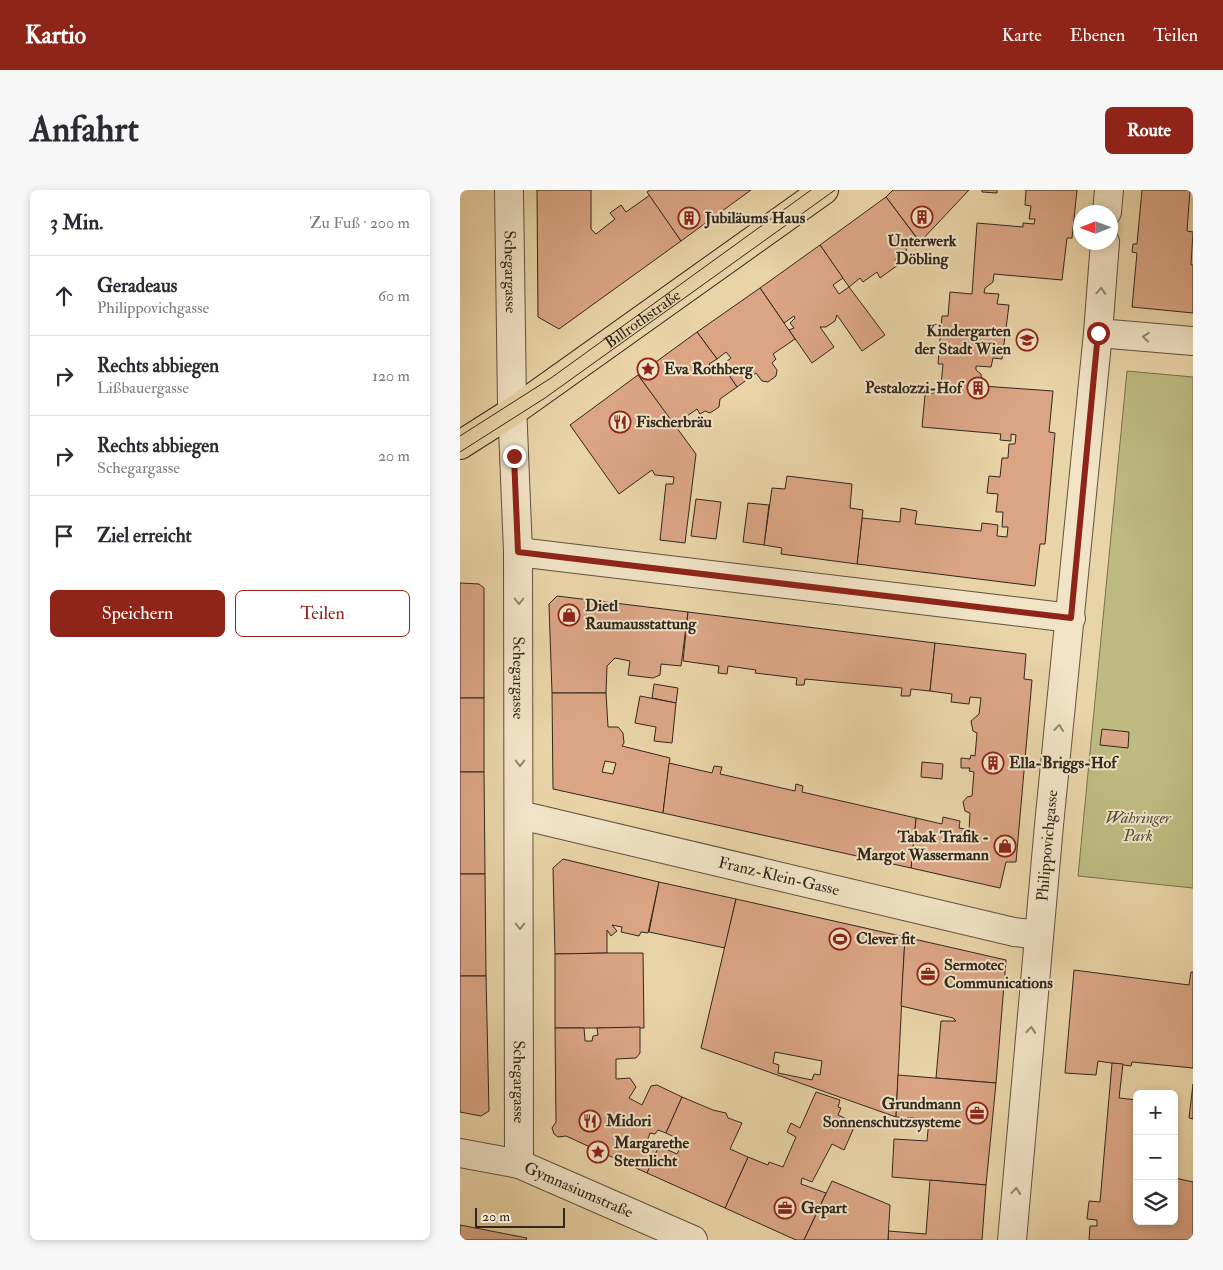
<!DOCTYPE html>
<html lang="de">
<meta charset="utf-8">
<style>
body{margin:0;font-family:"IM FELL Double Pica",serif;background:#f7f7f7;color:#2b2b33}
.controls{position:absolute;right:15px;bottom:15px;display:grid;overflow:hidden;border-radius:8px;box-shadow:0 2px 8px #0003}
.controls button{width:45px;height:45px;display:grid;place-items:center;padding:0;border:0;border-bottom:1px solid #e1e1e2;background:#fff;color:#2b2b33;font:25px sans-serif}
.compass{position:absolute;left:613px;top:15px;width:45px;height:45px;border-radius:50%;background:#fff;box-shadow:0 2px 8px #0003;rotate:269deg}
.scale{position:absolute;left:15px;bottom:12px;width:90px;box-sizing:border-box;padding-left:5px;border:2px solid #31271e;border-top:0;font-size:14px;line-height:18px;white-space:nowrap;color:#31271e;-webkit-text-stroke:4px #f1e3c6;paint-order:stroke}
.stop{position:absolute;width:15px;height:15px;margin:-11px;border:4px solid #8f2418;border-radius:50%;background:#fff}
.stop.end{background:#8f2418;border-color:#fff;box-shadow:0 1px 5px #0008}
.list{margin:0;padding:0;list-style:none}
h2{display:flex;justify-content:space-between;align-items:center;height:65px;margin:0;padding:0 20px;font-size:21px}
h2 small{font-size:16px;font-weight:400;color:#7c7c81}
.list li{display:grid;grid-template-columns:32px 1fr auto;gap:15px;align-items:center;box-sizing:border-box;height:80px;padding:0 20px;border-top:1px solid #e1e1e2}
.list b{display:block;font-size:19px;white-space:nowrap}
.list p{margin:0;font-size:16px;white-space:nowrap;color:#7c7c81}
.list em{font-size:16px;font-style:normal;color:#7c7c81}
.actions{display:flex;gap:10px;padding:15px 20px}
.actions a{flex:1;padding:11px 0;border:1px solid #8f2418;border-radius:8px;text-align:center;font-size:18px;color:#8f2418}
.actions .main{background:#8f2418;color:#fff}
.icon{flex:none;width:28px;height:28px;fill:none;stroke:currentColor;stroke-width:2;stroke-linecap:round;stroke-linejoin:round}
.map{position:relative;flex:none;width:733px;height:1050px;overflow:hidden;border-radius:8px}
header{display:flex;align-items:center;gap:30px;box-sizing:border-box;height:70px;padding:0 25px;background:#8f2418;color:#fff}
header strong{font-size:24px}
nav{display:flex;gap:28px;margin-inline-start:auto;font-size:18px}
.intro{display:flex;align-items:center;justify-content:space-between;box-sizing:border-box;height:120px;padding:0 30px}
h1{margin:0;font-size:35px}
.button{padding:12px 22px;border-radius:8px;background:#8f2418;color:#fff;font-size:18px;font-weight:700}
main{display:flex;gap:30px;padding:0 30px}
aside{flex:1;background:#fff;border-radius:8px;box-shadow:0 2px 8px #0003}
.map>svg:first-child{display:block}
</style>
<header>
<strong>Kartio</strong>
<nav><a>Karte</a><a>Ebenen</a><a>Teilen</a></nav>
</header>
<div class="intro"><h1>Anfahrt</h1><a class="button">Route</a></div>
<main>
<aside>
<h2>3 Min.<small>Zu Fuß · 200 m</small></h2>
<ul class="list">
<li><svg class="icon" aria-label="ahead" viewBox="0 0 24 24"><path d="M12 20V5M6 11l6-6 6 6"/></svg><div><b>Geradeaus</b><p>Philippovichgasse</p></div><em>60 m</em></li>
<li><svg class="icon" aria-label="right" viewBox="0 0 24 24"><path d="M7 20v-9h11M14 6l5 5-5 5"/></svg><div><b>Rechts abbiegen</b><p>Lißbauergasse</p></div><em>120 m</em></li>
<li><svg class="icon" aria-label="right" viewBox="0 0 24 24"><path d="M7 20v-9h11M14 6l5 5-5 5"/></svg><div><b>Rechts abbiegen</b><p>Schegargasse</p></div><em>20 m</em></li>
<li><svg class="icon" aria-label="arrive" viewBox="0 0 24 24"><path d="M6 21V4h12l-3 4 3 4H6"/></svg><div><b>Ziel erreicht</b></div></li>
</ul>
<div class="actions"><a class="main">Speichern</a><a>Teilen</a></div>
</aside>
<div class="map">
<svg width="733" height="1050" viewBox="0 0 733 1050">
<rect width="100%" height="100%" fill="#e9d4a7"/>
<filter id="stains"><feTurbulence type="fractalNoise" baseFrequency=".004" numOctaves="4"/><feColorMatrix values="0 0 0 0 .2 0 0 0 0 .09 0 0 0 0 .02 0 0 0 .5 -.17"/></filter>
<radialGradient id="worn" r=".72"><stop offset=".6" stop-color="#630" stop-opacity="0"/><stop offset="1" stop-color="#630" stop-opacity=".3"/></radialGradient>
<polygon fill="#bebb82" stroke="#787150" points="667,181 733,187 733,698 618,686"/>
<g fill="#dba585" stroke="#31271e" fill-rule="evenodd">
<polygon points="77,0 131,0 131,39 136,44 155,29 150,23 161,15 166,22 190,5 221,51 99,139 78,127"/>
<polygon points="190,0 291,0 221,51 187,2"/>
<polygon points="433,0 509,0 460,52 426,7"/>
<polygon points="522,0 537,0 537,3 522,2"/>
<polygon points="566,0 617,0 612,48 607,48 602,90 534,84 533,92 525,98 524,103 539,104 537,114 549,115 542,169 533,168 531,177 516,176 516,180 521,184 522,196 593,201 589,242 595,243 585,354 580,354 575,396 397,374 402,328 440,332 441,318 457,321 455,334 521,341 522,333 538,335 537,346 547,347 548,337 542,337 543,322 536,322 538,304 527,303 529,286 540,287 542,268 548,268 549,254 555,254 556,245 551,244 551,251 540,250 541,244 462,237 465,205 485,200 485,195 481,195 483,174 478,174 482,126 488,126 490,102 512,104 517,33 563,37 563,33 574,34 575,29 569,29 571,16 565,15"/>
<polygon points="682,0 730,0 727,41 733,42 731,75 733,75 733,123 672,117 677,63 672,62 673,54 677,54"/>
<polygon points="426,7 456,47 444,56 447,60 435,69 438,75 420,88 417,82 403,92 400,88 389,97 360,55"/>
<polygon points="360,55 383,88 373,95 379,104 389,97 425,145 402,161 377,125 375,131 366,137 360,137 374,157 352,173 329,140 334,138 330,133 335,128 334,126 324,133 300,98"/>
<polygon points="300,98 335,149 313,164 316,169 312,173 317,180 316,186 308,192 302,191 296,183 277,197 262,175 271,168 266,162 257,169 237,142"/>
<polygon points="237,142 257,169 249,174 253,181 262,175 277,197 260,209 259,217 250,223 245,221 240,224 237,219 214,235 178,185"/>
<polygon points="178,185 236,264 225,353 200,350 206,294 213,294 214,287 195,285 192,280 159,304 110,235"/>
<polygon points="327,286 392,294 390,318 403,320 397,374 321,364 322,358 304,355 312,298 325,299"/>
<polygon points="236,309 261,312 256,349 231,346"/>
<polygon points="288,313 309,315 304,355 283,352"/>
<polygon points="0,393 19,394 24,398 24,508 0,508"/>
<polygon points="97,406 228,422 221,476 201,474 200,485 193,488 168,485 170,471 155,468 147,476 146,503 92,503 89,414"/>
<polygon points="228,422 475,453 470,501 451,499 450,506 441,506 442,498 345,489 344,495 336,495 337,488 295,483 296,480 268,476 267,484 258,483 259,476 223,471"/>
<polygon points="475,453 566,464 564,489 572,490 556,672 546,672 540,698 451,678 456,628 482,634 483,627 500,631 499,638 509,640 510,623 505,621 503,612 507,607 512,606 514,582 509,581 510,578 501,578 501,568 510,569 511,565 515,566 517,543 513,541 511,531 519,524 521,508 510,507 509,514 491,512 492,504 470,501"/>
<polygon points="194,494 218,498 216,513 192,508"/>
<path d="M92,503H146L148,537H158L163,543L164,553L162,556L210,568L203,623L93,599ZM145,571L156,573L153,584L142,582Z"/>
<polygon points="180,506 216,513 212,553 194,551 196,537 175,533"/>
<rect x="0" y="508" width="24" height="74"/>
<polygon points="642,539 669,542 668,558 640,555"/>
<polygon points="462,572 483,574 482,589 461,587"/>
<polygon points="209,573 252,583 254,576 262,577 260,584 335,601 336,594 343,596 342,602 456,628 451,678 203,623"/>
<polygon points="0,582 24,582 25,684 0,684"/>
<polygon points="103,669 199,692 188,743 181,742 179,746 161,742 162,737 152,735 157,741 151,746 147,740 147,763 95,764 93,678"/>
<polygon points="0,684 25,684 26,786 0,786"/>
<polygon points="199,692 276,709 265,758 189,742"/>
<path d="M276,709L445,747L436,927L241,858ZM315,862L362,871L360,885L354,884L352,890L318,883L319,875L313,873Z"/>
<polygon points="445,747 546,770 536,893 476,888 481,831 496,831 493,828 441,816"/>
<polygon points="147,763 183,763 184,838 95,838 95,764"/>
<polygon points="614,780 729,795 731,782 733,782 733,878 672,872 671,876 638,871 636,885 605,883"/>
<polygon points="0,786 26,786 29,921 21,926 0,922"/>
<polygon points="180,837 180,863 176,868 156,869 156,889 170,888 176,897 169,908 182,915 191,896 197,895 222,907 206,943 198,940 195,944 190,943 187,951 199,956 187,983 106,946 98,947 94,944 92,938 96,932 95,838 124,838 125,851 132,851 133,846 138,845 137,838"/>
<polygon points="652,873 663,874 659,908 677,910 677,1031 714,1031 715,988 733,992 733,1050 629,1050 630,1036 637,1036 637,1030 627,1029 629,1011 640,1012"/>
<polygon points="438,885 536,893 526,995 432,987 434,949 467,951 469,929 436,927"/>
<polygon points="733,894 733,929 729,928"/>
<polygon points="356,902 380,910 378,917 381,918 378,925 396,933 384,960 372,954 352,992 342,988 341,994 366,1003 344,1050 336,1050 265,1018 288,967 308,975 309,972 323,977 336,947 327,942 331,933 340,938"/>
<polygon points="222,907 253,920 266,923 268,928 282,933 270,959 288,967 265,1018 187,983 199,956 217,964 221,956 216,954 218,949 206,943"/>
<polygon points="470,990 526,995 522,1050 428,1050 428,1041 466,1044"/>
<polygon points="372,991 430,1015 428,1050 344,1050"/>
<polygon points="0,1035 67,1048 66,1050 0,1050"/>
</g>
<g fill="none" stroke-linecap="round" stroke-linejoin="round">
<g stroke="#5f5240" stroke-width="30">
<g id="minor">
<path id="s1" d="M49,0L52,214L58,362L59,974"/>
<polyline points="647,22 649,0"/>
<polyline points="638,143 733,151"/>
<polyline points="58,362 611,428"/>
<path id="s2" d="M60,625L554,742L579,745"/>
<path id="s3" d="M0,963L59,974L233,1050"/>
<path id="s4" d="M552,1050L589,635L638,143L645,52"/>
</g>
</g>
<g stroke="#31271e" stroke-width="30">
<g id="major">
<path id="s5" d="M0,255L52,222L364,0"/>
</g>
</g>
<use href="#minor" stroke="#f1e3c6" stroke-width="28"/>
<use href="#major" stroke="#e9d4a7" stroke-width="28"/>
<g stroke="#31271e" stroke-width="1">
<polyline points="0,246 91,188 351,0"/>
<polyline points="0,262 85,208 375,0"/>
</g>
</g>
<defs><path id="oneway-chevron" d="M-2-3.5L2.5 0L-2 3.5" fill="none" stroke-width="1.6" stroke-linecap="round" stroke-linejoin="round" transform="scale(1.25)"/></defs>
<g stroke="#918572">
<use href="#oneway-chevron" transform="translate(641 101) rotate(-86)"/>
<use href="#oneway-chevron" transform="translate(686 147) rotate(-176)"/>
<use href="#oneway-chevron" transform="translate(59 411) rotate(90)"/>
<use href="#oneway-chevron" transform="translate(599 538) rotate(-84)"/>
<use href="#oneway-chevron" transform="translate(60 573) rotate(90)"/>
<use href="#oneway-chevron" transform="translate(60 736) rotate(90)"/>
<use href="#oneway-chevron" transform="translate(571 840) rotate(-85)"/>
<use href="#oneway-chevron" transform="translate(556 1001) rotate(-85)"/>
</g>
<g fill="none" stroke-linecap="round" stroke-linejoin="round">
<polyline stroke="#8f2418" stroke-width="6" points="54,266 58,362 611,428 638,143"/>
</g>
<defs>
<g id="building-ring" transform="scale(1.125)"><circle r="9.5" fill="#f1e3c6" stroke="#8f2418" stroke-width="1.5"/><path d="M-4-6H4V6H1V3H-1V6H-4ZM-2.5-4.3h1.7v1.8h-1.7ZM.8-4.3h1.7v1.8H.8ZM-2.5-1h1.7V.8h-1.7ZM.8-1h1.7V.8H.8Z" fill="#8f2418"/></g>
<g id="school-ring" transform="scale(1.125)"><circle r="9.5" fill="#f1e3c6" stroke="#8f2418" stroke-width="1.5"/><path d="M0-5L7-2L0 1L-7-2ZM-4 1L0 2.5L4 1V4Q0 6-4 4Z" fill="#8f2418"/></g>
<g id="sight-ring" transform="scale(1.125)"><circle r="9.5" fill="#f1e3c6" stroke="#8f2418" stroke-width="1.5"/><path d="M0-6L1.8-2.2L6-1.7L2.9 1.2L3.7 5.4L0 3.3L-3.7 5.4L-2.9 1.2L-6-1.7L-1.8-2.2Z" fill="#8f2418"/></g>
<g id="restaurant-ring" transform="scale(1.125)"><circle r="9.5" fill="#f1e3c6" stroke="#8f2418" stroke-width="1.5"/><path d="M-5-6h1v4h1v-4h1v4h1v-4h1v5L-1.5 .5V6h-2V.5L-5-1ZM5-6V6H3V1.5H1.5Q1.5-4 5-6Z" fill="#8f2418"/></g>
<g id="shop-ring" transform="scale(1.125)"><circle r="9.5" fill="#f1e3c6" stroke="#8f2418" stroke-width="1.5"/><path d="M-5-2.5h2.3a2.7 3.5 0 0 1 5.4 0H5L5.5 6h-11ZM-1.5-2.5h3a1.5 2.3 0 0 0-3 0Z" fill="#8f2418"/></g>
<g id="stadium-ring" transform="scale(1.125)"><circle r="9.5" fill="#f1e3c6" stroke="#8f2418" stroke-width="1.5"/><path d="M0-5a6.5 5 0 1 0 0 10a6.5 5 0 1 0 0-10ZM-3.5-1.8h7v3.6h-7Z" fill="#8f2418"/></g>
<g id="office-ring" transform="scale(1.125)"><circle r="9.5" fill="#f1e3c6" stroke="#8f2418" stroke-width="1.5"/><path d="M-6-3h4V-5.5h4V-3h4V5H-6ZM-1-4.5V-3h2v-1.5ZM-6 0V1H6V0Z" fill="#8f2418"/></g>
</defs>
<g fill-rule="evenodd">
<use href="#building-ring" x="462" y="27"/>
<use href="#building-ring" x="229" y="28"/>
<use href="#school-ring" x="567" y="150"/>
<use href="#sight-ring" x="188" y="179"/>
<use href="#building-ring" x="518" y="198"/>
<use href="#restaurant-ring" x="160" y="232"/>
<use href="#shop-ring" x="109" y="425"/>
<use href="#building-ring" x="533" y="573"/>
<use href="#shop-ring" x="545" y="656"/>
<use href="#stadium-ring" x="380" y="749"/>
<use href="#office-ring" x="468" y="784"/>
<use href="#office-ring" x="517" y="923"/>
<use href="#restaurant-ring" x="130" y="931"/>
<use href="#sight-ring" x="138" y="962"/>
<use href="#office-ring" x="325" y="1018"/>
</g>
<g text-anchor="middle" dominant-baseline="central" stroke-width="4" stroke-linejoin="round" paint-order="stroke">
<g font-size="16" font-weight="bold" fill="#31271e" stroke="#f1e3c6" text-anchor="start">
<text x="245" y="28">Jubiläums Haus</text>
<text x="462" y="51" text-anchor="middle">Unterwerk<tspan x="462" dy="18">Döbling</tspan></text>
<text x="551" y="141" text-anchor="end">Kindergarten<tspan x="551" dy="18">der Stadt Wien</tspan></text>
<text x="204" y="179">Eva Rothberg</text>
<text x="502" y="198" text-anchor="end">Pestalozzi-Hof</text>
<text x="176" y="232">Fischerbräu</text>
<text x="125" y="416">Dietl<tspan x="125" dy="18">Raumausstattung</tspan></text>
<text x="549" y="573">Ella-Briggs-Hof</text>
<text x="529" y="647" text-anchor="end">Tabak Trafik -<tspan x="529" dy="18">Margot Wassermann</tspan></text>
<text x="396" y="749">Clever fit</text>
<text x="484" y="775">Sermotec<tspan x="484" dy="18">Communications</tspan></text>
<text x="501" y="914" text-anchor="end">Grundmann<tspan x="501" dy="18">Sonnenschutzsysteme</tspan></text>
<text x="146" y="931">Midori</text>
<text x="154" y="953">Margarethe<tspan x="154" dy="18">Sternlicht</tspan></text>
<text x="341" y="1018">Gepart</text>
</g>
<g font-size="16" fill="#31271e" stroke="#f1e3c6">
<text stroke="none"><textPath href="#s1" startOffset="82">Schegargasse</textPath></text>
<text stroke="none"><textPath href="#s5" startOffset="222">Billrothstraße</textPath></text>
<text stroke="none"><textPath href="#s1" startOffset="488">Schegargasse</textPath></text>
<text stroke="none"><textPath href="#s4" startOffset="396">Philippovichgasse</textPath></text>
<text stroke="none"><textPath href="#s2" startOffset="266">Franz-Klein-Gasse</textPath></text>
<text stroke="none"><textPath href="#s1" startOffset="892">Schegargasse</textPath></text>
<text stroke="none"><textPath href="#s3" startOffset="125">Gymnasiumstraße</textPath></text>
</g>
<g font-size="16" font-style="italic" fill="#544c37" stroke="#f1e3c6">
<text x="678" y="628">Währinger<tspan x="678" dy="18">Park</tspan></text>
</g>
</g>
<rect width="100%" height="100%" filter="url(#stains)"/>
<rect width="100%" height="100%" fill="url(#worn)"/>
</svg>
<div class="controls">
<button>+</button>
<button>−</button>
<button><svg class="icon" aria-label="layers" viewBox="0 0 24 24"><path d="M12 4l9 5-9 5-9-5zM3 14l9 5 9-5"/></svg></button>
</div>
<svg class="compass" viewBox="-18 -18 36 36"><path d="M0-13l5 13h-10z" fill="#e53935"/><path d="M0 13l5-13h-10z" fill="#7c7c81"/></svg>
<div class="scale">20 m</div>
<div class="stop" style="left:638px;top:143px"></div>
<div class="stop end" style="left:54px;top:266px"></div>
</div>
</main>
